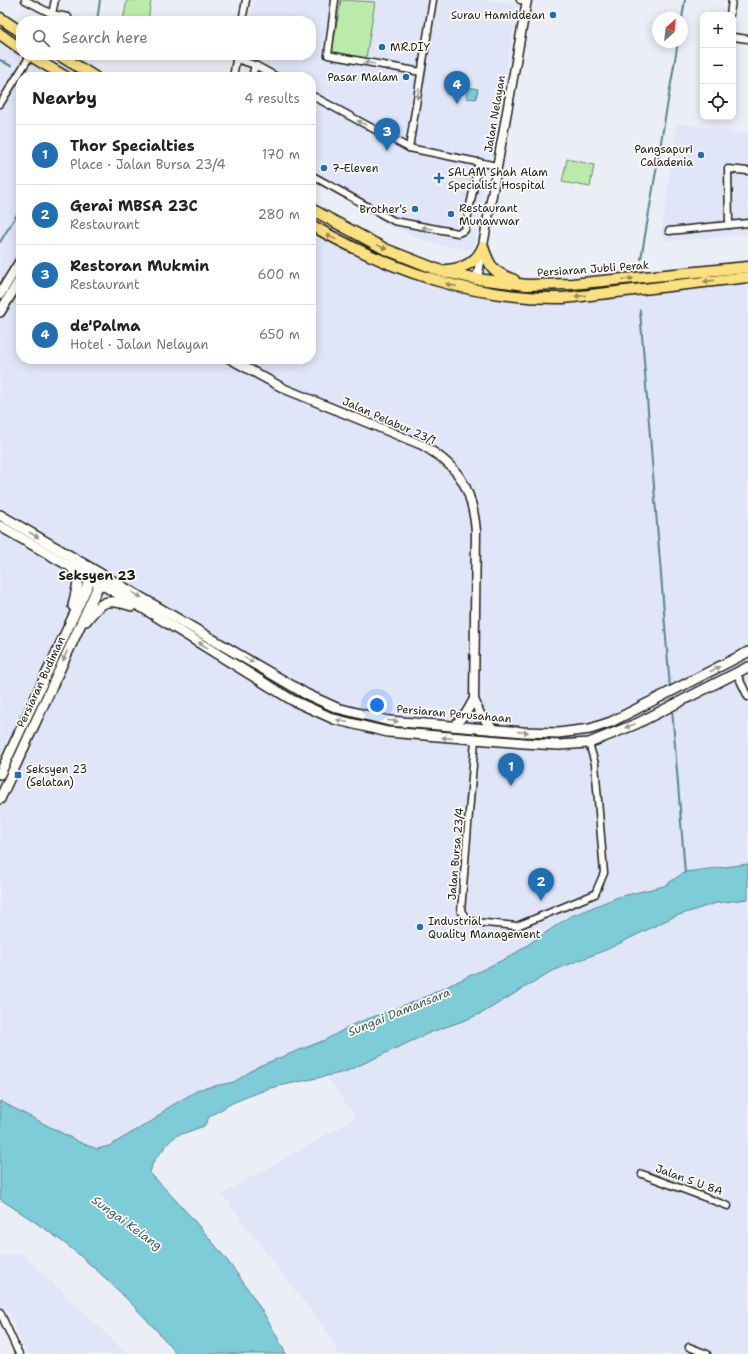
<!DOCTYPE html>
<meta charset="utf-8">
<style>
body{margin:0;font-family:"Shantell Sans",sans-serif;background:#f2f2f2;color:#202124}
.controls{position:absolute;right:12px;top:12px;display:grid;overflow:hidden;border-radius:8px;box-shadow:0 2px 10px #0003}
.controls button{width:36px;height:36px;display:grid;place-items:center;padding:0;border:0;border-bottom:1px solid #e0e0e0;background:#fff;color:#202124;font:20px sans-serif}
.compass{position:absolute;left:652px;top:12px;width:36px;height:36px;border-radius:50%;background:#fff;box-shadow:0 2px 10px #0003;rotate:27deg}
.you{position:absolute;left:377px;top:705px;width:14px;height:14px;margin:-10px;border:3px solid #fff;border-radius:50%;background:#1a73e8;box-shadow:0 0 0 6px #1a73e833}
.badge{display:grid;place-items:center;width:26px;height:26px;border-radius:50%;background:#1f6fb2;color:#fff;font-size:13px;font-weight:700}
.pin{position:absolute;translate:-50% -33px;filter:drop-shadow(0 1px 2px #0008)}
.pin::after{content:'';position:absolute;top:21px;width:14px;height:12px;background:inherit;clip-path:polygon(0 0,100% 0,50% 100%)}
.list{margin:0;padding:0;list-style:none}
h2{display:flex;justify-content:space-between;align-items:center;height:52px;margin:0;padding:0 16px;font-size:17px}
h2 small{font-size:13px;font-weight:400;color:#757577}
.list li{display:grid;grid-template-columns:26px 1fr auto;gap:12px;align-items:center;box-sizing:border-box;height:60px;padding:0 16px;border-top:1px solid #e0e0e0}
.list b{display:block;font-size:15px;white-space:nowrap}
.list p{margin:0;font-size:13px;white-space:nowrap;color:#757577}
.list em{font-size:13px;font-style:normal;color:#757577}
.icon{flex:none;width:22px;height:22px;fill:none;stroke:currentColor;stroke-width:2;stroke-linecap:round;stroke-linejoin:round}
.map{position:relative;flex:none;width:748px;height:1354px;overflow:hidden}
.search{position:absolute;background:#fff;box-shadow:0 2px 10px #0003;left:16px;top:16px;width:300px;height:44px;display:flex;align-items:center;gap:10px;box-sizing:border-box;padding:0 14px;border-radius:16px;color:#757577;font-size:15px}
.panel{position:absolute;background:#fff;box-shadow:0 2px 10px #0003;left:16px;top:72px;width:300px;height:292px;border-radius:16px}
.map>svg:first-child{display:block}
</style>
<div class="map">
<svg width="748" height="1354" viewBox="0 0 748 1354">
<rect width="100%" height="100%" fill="#eceef7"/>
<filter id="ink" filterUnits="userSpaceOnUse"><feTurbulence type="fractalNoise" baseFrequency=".025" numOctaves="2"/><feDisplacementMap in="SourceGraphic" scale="8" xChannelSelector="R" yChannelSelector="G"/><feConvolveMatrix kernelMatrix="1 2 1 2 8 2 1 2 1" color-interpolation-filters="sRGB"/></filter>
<g filter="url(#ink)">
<g fill="#e0e5f7">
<polygon points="254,0 491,0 518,5 473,250 434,244 391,227 311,180 311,77 243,77 246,55 311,55 311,21 251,21"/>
<polygon points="0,26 21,39 21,55 47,55 82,77 21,77 21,359 311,359 311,217 330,228 411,267 475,285 530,292 635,284 748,273 748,864 685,872 664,886 618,897 569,917 511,956 421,999 354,1024 325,1040 234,1082 200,1089 166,1109 154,1120 109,1146 97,1149 65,1135 0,1101"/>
<polygon points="677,123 748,134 748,235 667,241 661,234"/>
<polygon points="748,899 748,1354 339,1354 329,1335 222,1194 356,1118 327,1077 345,1072 429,1033 468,1019 484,1012 550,972 608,949 673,917 716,903"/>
<polygon points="22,1253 127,1354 27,1354 6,1307 0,1314 0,1255"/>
</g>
<g fill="#bbebaa" stroke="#6c8463">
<polygon points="127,0 151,0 148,21 123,21"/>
<polygon points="341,0 375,2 366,58 332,52"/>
<polygon points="567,159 594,165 590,187 562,182"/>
</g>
<g fill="#7dccd8" stroke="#56868d">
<polygon points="468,87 478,89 476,99 466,98"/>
<path d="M748,864V899L716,903L673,917L608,949L550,972L484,1012L468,1019L429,1033L345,1072L270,1088L234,1102L210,1116L204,1126L176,1136L170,1141L153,1162L150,1173C205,1230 250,1282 286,1354H177C149,1321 118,1288 85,1260C59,1237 29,1218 0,1199V1101L81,1143L97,1149L109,1146L154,1120L166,1109L200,1089L234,1082L259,1066L325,1040L354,1024L421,999L511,956L569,917L618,897L664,886L685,872Z"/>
</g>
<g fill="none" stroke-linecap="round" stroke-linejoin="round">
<g stroke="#56868d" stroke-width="2">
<polyline points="682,18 685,0"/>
<polyline points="97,21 100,0"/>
<polyline points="0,60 11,66"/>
<polyline points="0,242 21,208"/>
<polyline points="641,259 678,42"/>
<polyline points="640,310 670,688"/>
<polyline points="672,708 685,873"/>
</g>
<g stroke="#1c1c1c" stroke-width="9">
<g id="minor">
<polyline points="25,0 52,14 68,17"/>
<polyline points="335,0 328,55 421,72"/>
<polyline points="520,0 526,1"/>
<polyline points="52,14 55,0"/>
<polyline points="730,15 732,0"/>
<polyline points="242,21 246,0"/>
<polyline points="733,37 748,39"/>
<polyline points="236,59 255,65 277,77"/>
<polyline points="233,77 237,55"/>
<polyline points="252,77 255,65"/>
<polyline points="311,95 409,148 497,166"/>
<polyline points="0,104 30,56"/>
<polyline points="409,148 433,0"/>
<polyline points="311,175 394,221 458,233 465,230 479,162"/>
<polyline points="729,225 728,169 748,171"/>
<polyline points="669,231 748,223"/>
<polyline points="736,672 748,697"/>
<polyline points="475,740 461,911 466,918 474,922 517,926 595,894 604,873 595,764 589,743"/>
<polyline points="642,1174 728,1206"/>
<polyline points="0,1312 19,1354"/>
<polyline points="689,1347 707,1354"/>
</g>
</g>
<g stroke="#1c1c1c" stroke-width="11">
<g id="tertiary">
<polyline points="477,279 527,0"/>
<path d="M230,359L285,389L422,445C460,467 472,488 476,531L474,699L480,714L494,730"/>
<polyline points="454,726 466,713 474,699"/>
</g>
</g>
<g stroke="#1c1c1c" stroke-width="12">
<g id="secondary">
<polyline points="0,294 21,260"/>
<polyline points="0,312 21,278"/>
<polyline points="0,515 306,694 337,708 389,721 523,732 558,733 590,729 611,722 748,652"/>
<polyline points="0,526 141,607 292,700 334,719 388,732 524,743 559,745 589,743 636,724 748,667"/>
<polyline points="72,567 78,583 73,606"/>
<path d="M86,621C102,600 107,598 132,606"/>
<polyline points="0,774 93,574"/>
<polyline points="0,799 102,578"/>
</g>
</g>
<g stroke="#1c1c1c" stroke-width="13">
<g id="primary">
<polyline points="0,18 21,32"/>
<polyline points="0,34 21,49"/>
<polyline points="29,55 66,77"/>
<polyline points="59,55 95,77"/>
<polyline points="311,209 385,249 441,271 477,279 527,285 572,284 748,267"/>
<path d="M311,225C392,271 469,299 564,298L748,277"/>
<path d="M483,247C490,268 493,272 514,280"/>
<path d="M447,270C464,268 476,263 483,247"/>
</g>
</g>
<use href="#minor" stroke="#fdfcf7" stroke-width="6"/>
<use href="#tertiary" stroke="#fdfcf7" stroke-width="8"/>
<use href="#secondary" stroke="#fdfcf7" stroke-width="9"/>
<use href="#primary" stroke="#fbe080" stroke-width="10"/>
</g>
<defs><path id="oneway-solid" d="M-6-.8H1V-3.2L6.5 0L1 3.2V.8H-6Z"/></defs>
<g fill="#989794">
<use href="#oneway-solid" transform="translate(369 63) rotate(-170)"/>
<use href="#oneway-solid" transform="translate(418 94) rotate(99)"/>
<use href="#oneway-solid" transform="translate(362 123) rotate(-152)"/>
<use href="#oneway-solid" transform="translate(427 228) rotate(-170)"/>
<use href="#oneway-solid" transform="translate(34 535) rotate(30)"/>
<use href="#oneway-solid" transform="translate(137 595) rotate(30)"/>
<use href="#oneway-solid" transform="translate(203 645) rotate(-148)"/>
<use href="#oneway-solid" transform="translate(65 656) rotate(115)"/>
<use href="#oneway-solid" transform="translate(249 660) rotate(30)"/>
<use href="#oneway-solid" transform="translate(715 669) rotate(-28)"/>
<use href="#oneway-solid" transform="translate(342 721) rotate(-166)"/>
<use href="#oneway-solid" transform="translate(393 721) rotate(7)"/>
<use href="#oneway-solid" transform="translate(630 726) rotate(159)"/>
<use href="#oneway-solid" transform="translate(523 732) rotate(3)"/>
<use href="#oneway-solid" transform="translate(447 738) rotate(-175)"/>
</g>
<g fill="#978853">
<use href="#oneway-solid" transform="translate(331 237) rotate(-151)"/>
<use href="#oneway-solid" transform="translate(382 247) rotate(26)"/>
<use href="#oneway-solid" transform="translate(628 279) rotate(-5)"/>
<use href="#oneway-solid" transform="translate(709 281) rotate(173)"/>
<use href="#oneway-solid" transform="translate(451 285) rotate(-166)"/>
<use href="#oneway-solid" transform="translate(580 296) rotate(174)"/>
</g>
</g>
<g fill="#1f6fb2" stroke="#fdfcf7" stroke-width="1.5">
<circle cx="553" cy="15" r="4"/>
<circle cx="382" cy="47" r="4"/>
<circle cx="406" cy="77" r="4"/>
<circle cx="701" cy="155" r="4"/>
<circle cx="324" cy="168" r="4"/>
<path d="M437 172h4v4h4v4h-4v4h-4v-4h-4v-4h4z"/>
<circle cx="415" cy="209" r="4"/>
<circle cx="451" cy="214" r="4"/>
<rect x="14" y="771" width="8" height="8" rx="2"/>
<circle cx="420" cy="927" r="4"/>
</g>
<g text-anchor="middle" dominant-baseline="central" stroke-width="3.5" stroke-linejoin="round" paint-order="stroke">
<g font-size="11" fill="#1c1c1c" stroke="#fdfcf7" text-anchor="start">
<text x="545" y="15" text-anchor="end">Surau Hamiddean</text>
<text x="390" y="47">MR.DIY</text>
<text x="398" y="77" text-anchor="end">Pasar Malam</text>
<text x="693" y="149" text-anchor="end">Pangsapuri<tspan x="693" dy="13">Caladenia</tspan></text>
<text x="332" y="168">7-Eleven</text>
<text x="448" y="172">SALAM Shah Alam<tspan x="448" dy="13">Specialist Hospital</tspan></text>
<text x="459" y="208">Restaurant<tspan x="459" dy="13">Munawwar</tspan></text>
<text x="407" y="209" text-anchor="end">Brother's</text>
<text x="26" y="769">Seksyen 23<tspan x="26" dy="13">(Selatan)</tspan></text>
<text x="428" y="921">Industrial<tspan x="428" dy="13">Quality Management</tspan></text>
</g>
<g font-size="11" fill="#1c1c1c" stroke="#fdfcf7">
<text transform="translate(495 114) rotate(-80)">Jalan Nelayan</text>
<text transform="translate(593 269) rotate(-4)">Persiaran Jubli Perak</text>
<text transform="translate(389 421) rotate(24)">Jalan Pelabur 23/1</text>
<text transform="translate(41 682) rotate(-65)">Persiaran Budiman</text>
<text transform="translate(454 714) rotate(5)">Persiaran Perusahaan</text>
<text transform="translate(456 854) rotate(-85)">Jalan Bursa 23/4</text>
<text transform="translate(689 1180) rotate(20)">Jalan S U 8A</text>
</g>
<g font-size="12" font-style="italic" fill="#3e5a5e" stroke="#fdfcf7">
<text transform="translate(399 1012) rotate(-22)">Sungai Damansara</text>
<text transform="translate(127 1223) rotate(36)">Sungai Kelang</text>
</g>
<g font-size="13" font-weight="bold" fill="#1c1c1c" stroke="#fdfcf7">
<text x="97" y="575">Seksyen 23</text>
</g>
</g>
</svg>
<div class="controls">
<button>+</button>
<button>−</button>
<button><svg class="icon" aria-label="locate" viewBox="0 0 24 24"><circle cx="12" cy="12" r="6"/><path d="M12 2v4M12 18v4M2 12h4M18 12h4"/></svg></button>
</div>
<svg class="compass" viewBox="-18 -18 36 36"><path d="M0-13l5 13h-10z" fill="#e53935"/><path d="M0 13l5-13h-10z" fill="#757577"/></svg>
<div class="you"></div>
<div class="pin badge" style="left:511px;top:786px">1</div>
<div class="pin badge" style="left:541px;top:901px">2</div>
<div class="pin badge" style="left:387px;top:151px">3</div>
<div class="pin badge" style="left:457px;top:104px">4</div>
<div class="search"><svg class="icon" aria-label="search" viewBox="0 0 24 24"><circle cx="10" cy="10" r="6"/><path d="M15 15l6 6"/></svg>Search here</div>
<section class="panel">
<h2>Nearby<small>4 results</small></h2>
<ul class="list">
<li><span class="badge">1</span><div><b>Thor Specialties</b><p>Place · Jalan Bursa 23/4</p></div><em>170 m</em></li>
<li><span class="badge">2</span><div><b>Gerai MBSA 23C</b><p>Restaurant</p></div><em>280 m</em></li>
<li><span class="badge">3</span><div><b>Restoran Mukmin</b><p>Restaurant</p></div><em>600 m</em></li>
<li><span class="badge">4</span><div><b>de'Palma</b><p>Hotel · Jalan Nelayan</p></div><em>650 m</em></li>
</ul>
</section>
</div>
